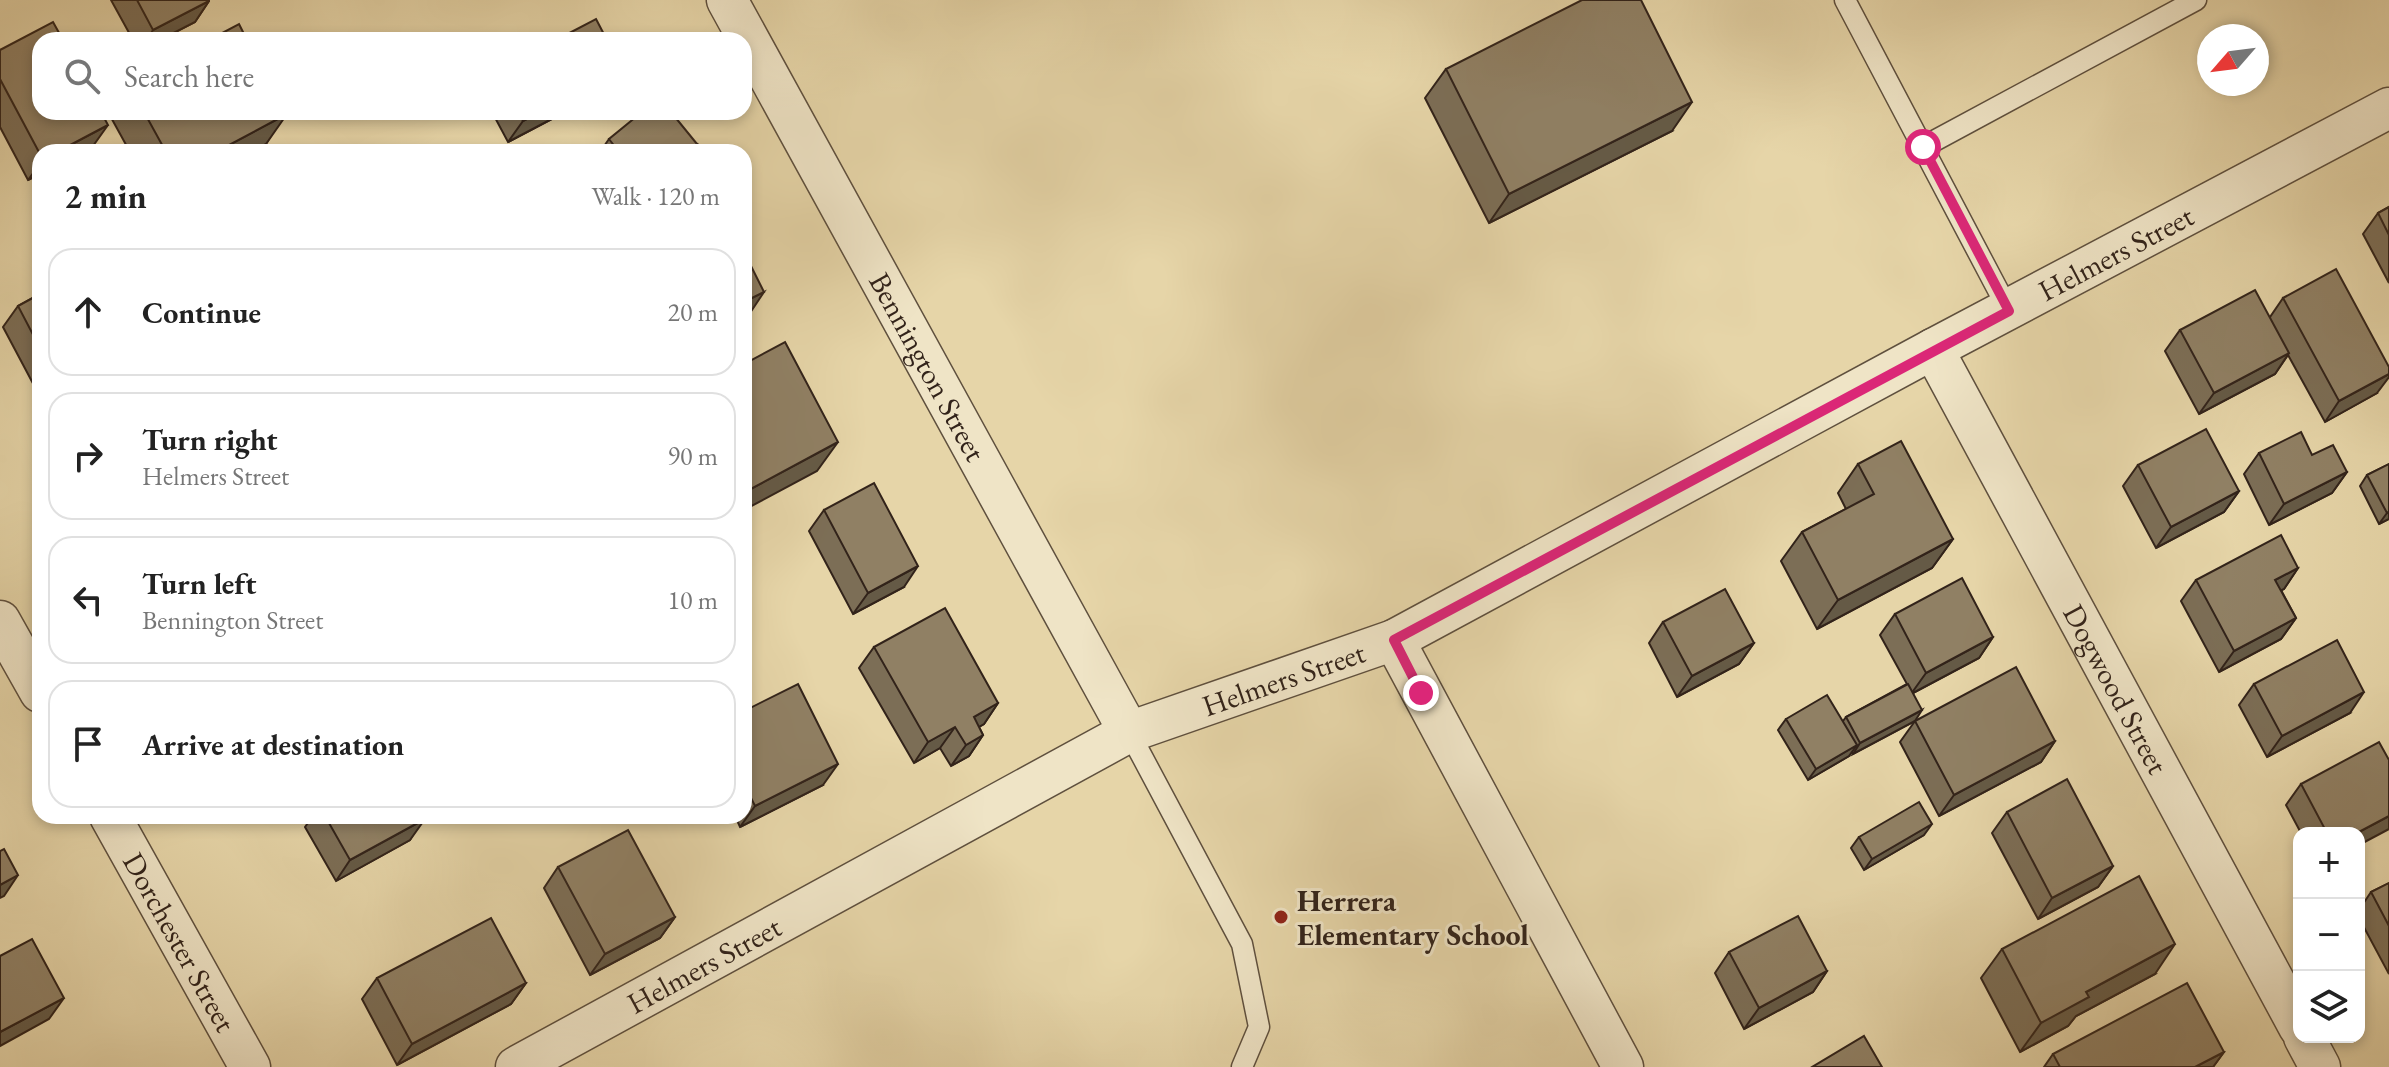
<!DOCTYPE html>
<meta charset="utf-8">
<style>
body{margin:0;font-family:"EB Garamond",serif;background:#f2f2f2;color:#222}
.controls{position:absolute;right:24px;bottom:24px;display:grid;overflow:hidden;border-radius:16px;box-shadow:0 4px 12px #0003}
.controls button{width:72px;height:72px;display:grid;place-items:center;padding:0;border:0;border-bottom:2px solid #e0e0e0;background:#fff;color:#222;font:40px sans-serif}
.compass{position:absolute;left:2197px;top:24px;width:72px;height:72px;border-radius:50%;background:#fff;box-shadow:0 4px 12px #0003;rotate:242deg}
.stop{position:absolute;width:24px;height:24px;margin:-18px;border:6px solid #db2777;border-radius:50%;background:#fff}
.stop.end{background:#db2777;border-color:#fff;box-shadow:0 2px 8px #0008}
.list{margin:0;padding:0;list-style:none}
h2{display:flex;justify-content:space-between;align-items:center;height:104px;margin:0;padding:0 32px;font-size:34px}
h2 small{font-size:26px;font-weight:400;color:#767676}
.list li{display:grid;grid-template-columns:52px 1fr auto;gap:24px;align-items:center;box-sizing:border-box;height:128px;margin:0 16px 16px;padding:0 16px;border:2px solid #e0e0e0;border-radius:24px}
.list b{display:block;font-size:30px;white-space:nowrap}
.list p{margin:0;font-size:26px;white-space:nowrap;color:#767676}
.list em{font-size:26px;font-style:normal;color:#767676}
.icon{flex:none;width:44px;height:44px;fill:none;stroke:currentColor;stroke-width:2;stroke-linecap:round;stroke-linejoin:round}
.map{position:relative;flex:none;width:2389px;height:1067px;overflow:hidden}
.search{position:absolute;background:#fff;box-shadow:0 4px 12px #0003;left:32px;top:32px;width:720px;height:88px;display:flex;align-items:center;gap:20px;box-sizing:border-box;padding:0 28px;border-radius:24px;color:#767676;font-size:30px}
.panel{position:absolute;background:#fff;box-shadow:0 4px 12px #0003;left:32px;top:144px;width:720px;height:680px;border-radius:24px}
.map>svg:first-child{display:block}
</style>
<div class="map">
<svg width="2389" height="1067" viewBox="0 0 2389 1067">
<rect width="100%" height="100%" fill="#e6d5a8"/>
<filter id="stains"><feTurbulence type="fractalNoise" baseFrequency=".0025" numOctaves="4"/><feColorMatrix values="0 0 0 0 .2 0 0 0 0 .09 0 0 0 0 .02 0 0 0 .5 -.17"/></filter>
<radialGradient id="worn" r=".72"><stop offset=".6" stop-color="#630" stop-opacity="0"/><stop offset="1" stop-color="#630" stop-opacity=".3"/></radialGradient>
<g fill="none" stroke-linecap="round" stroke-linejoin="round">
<g stroke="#5f503e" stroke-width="23">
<g id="lane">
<polyline points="1845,0 2009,311"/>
<polyline points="1923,147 2196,0"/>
<polyline points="1129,732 1242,944 1259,1027 1242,1067"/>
</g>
</g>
<g stroke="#5f503e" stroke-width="43">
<g id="street">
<path id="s1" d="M727,0L1129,732"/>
<path id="s2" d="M1933,349L2299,1027"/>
<polyline points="0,621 40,692"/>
<polyline points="1394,640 1623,1067"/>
<path id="s3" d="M110,816L250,1067"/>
<polyline points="2304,1037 2320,1067"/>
<path id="s4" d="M516,1067L1129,732L1394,640L1933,349L2389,108"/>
</g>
</g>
<use href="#lane" stroke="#efe4c6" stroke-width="20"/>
<use href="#street" stroke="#efe4c6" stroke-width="40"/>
</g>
<g fill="#7c6e56" stroke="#32231a" stroke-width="2">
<polygon points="111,0 209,0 209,1 195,22 160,40 133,40"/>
<polygon points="0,50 93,146 40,152 40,174 28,180 0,127"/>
<polygon points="1446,69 1672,131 1489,223 1425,98"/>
<polygon points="108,112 285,112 266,144 251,152 130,152"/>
<polygon points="492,112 565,112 508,142"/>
<polygon points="609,139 697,144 692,152 600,152"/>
<polygon points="2389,207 2389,283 2363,234 2378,213"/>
<polygon points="40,294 40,390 37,391 3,327 18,306"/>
<polygon points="2283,298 2377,393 2325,422 2288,355 2275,374 2199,414 2165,351 2180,330 2270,317"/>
<polygon points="2259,453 2312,455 2347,472 2332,493 2269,525 2244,474"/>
<polygon points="1858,464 1953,539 1932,568 1817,629 1781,561 1802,532 1846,509 1838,493"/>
<polygon points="2389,464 2389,519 2379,524 2360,486 2367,475"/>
<polygon points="2138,465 2239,491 2224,512 2156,548 2123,486"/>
<polygon points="824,510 904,587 853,614 809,531"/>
<polygon points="2298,568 2284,589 2281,590 2296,618 2281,639 2219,672 2181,601 2196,580"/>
<polygon points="1895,614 1993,637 1979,658 1913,693 1915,721 1853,754 1852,752 1849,756 1808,780 1778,730 1786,719 1843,721 1846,717 1907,684 1880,635"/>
<polygon points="1663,622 1754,643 1739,664 1677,697 1649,643"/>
<polygon points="874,647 998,703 984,724 979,727 983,735 969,756 951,766 940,748 914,763 859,668"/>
<polygon points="2254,684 2350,713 2267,757 2239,705"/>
<polygon points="744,711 823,785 740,827 735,816 744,816"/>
<polygon points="1915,721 2055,741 2041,762 1939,816 1900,742"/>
<polygon points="2301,784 2359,833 2301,833 2286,805"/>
<polygon points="2007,812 2113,866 2098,887 2038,919 1992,833"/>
<polygon points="313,816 423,816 410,840 336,881 305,827"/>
<polygon points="1924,835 1864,870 1851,848 1859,837"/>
<polygon points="558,867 675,917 660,938 590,975 544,888"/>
<polygon points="2389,883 2389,974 2359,918 2359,910 2371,892"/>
<polygon points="2002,949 2155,974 2076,1016 2068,1026 2020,1052 1981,978"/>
<polygon points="1729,952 1827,971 1813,992 1744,1029 1715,973"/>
<polygon points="377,978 526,983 511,1004 397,1065 362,999"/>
<polygon points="2224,1052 2213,1067 2044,1067 2053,1054"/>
</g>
<g fill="#655a46" stroke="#32231a" stroke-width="2">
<polygon points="209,1 195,22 160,40 147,40 153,30"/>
<polygon points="1692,102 1672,131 1489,223 1509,194"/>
<polygon points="540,112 565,112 508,142 523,121"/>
<polygon points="287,114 266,144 251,152 216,152"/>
<polygon points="108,125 93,146 81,152 57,152"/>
<polygon points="40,164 40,174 28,180"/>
<polygon points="764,292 750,313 744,315 744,302"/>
<polygon points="2289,353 2275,374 2199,414 2214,393"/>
<polygon points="2389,374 2389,377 2377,393 2325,422 2339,401"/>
<polygon points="838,442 817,471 744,510 744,495 747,491"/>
<polygon points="2347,472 2332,493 2269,525 2284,504"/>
<polygon points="2239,491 2224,512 2156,548 2171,527"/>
<polygon points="2389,512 2389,519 2379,524 2387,513"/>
<polygon points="1953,539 1932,568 1817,629 1838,600"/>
<polygon points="918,566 904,587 853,614 868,593"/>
<polygon points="2298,568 2284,589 2261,601 2275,580"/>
<polygon points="2296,618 2281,639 2219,672 2234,651"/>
<polygon points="1993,637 1979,658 1911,694 1926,673"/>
<polygon points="1754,643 1739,664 1677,697 1692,676"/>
<polygon points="2364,692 2350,713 2267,757 2282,736"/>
<polygon points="998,703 984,724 961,737 974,717"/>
<polygon points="1922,710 1915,721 1853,754 1860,743"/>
<polygon points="955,727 940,748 914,763 928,742"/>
<polygon points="983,735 969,756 951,766 966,745"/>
<polygon points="2055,741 2041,762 1939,816 1954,795"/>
<polygon points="1857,745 1849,756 1808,780 1816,769"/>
<polygon points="838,764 823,785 740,827 755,806"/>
<polygon points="2389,816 2389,829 2359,845 2359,833 2357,833"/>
<polygon points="425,819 410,840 336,881 350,860"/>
<polygon points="1932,824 1924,835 1864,870 1872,859"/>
<polygon points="2113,866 2098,887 2038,919 2052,898"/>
<polygon points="18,875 4,896 0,898 0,885"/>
<polygon points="675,917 660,938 590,975 605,954"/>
<polygon points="2175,944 2155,974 2076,1016 2068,1026 2020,1052 2041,1023 2086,992"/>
<polygon points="1827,971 1813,992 1744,1029 1759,1008"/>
<polygon points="526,983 511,1004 397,1065 412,1044"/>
<polygon points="64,998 49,1019 0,1046 0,1032"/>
<polygon points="2224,1052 2213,1067 2195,1067"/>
</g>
<g fill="#908064" stroke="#32231a" stroke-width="2">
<polygon points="137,0 209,0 209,1 153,30"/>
<polygon points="1582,0 1641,0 1692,102 1509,194 1446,69"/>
<polygon points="596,19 607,40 556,40"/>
<polygon points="53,22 63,40 40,40 40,112 101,112 108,125 57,152 40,152 40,154 0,79 0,50"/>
<polygon points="239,24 247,40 209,40"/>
<polygon points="144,112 285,112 287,114 216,152 166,152"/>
<polygon points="518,112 540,112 523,121"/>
<polygon points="642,112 671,112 697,144 688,152 619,152 609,139"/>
<polygon points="2389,207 2389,235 2378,213"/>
<polygon points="744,252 764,292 744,302"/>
<polygon points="2336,269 2389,367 2389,374 2339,401 2283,298"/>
<polygon points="2255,290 2289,353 2214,393 2180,330"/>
<polygon points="40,294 40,348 18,306"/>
<polygon points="785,342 838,442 747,491 744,485 744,364"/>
<polygon points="2206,429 2239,491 2171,527 2138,465"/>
<polygon points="2301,432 2312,455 2333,445 2347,472 2284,504 2259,453"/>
<polygon points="1901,441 1953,539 1838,600 1802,532 1874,494 1858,464"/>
<polygon points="2389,464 2389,512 2387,513 2367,475"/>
<polygon points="874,483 918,566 868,593 824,510"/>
<polygon points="2281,535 2298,568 2275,580 2296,618 2234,651 2196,580"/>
<polygon points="1962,578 1993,637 1926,673 1895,614"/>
<polygon points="1725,589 1754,643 1692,676 1663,622"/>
<polygon points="945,608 998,703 974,717 983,735 966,745 955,727 928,742 874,647"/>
<polygon points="2337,640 2364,692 2282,736 2254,684"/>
<polygon points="2016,667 2055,741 1954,795 1915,721"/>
<polygon points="798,684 838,764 755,806 744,784 744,711"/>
<polygon points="1908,684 1922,710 1860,743 1846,717"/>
<polygon points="1827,695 1857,745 1816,769 1786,719"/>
<polygon points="2379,742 2389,760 2389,816 2357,833 2327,833 2301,784"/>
<polygon points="2067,779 2113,866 2052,898 2007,812"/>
<polygon points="1919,802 1932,824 1872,859 1859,837"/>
<polygon points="325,816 423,816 425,819 350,860"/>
<polygon points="628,830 675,917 605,954 558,867"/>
<polygon points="4,849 18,875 0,885 0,851"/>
<polygon points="2139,876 2175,944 2086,992 2089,997 2041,1023 2002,949"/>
<polygon points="2389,883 2389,926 2371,892"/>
<polygon points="1798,916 1827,971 1759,1008 1729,952"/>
<polygon points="491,918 526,983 412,1044 377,978"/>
<polygon points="32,939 64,998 0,1032 0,956"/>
<polygon points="2187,983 2224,1052 2195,1067 2060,1067 2053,1054"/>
<polygon points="1864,1036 1882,1067 1812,1067"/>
</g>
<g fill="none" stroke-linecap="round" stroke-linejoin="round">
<polyline stroke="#db2777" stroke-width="10" points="1421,693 1394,640 2009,311 1923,147"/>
</g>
<circle fill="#8f2418" stroke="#efe4c6" stroke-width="3" cx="1281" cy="917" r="8"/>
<g text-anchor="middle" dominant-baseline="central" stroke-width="6" stroke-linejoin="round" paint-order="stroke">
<g font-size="30" fill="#32231a" stroke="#efe4c6">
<text stroke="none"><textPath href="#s4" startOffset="1798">Helmers Street</textPath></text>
<text stroke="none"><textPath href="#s1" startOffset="418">Bennington Street</textPath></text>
<text stroke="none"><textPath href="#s4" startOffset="862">Helmers Street</textPath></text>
<text stroke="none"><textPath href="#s2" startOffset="386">Dogwood Street</textPath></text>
<text stroke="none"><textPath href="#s3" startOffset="144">Dorchester Street</textPath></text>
<text stroke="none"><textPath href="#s4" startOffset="214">Helmers Street</textPath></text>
</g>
<g font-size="30" font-weight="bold" fill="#32231a" stroke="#efe4c6" text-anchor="start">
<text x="1297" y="900">Herrera<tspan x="1297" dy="34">Elementary School</tspan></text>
</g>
</g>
<rect width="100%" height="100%" filter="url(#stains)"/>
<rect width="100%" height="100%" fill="url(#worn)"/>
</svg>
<div class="controls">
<button>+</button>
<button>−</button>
<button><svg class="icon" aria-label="layers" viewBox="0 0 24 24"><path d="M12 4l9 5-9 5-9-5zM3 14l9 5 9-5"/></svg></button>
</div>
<svg class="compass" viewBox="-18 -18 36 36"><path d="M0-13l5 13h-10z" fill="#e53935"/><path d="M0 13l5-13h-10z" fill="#767676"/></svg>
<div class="stop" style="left:1923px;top:147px"></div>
<div class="stop end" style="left:1421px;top:693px"></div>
<div class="search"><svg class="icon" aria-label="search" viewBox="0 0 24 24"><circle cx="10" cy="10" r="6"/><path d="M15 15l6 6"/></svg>Search here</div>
<section class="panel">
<h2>2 min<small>Walk · 120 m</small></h2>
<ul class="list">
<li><svg class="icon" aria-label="ahead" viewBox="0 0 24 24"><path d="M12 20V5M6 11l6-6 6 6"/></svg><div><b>Continue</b></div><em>20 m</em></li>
<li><svg class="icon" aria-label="right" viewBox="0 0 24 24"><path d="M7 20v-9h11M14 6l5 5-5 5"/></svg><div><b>Turn right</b><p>Helmers Street</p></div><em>90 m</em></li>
<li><svg class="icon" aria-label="left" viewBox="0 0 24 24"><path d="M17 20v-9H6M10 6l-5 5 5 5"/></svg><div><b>Turn left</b><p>Bennington Street</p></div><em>10 m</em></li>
<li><svg class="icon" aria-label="arrive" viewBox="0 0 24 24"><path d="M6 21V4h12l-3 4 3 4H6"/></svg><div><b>Arrive at destination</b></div></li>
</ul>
</section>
</div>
